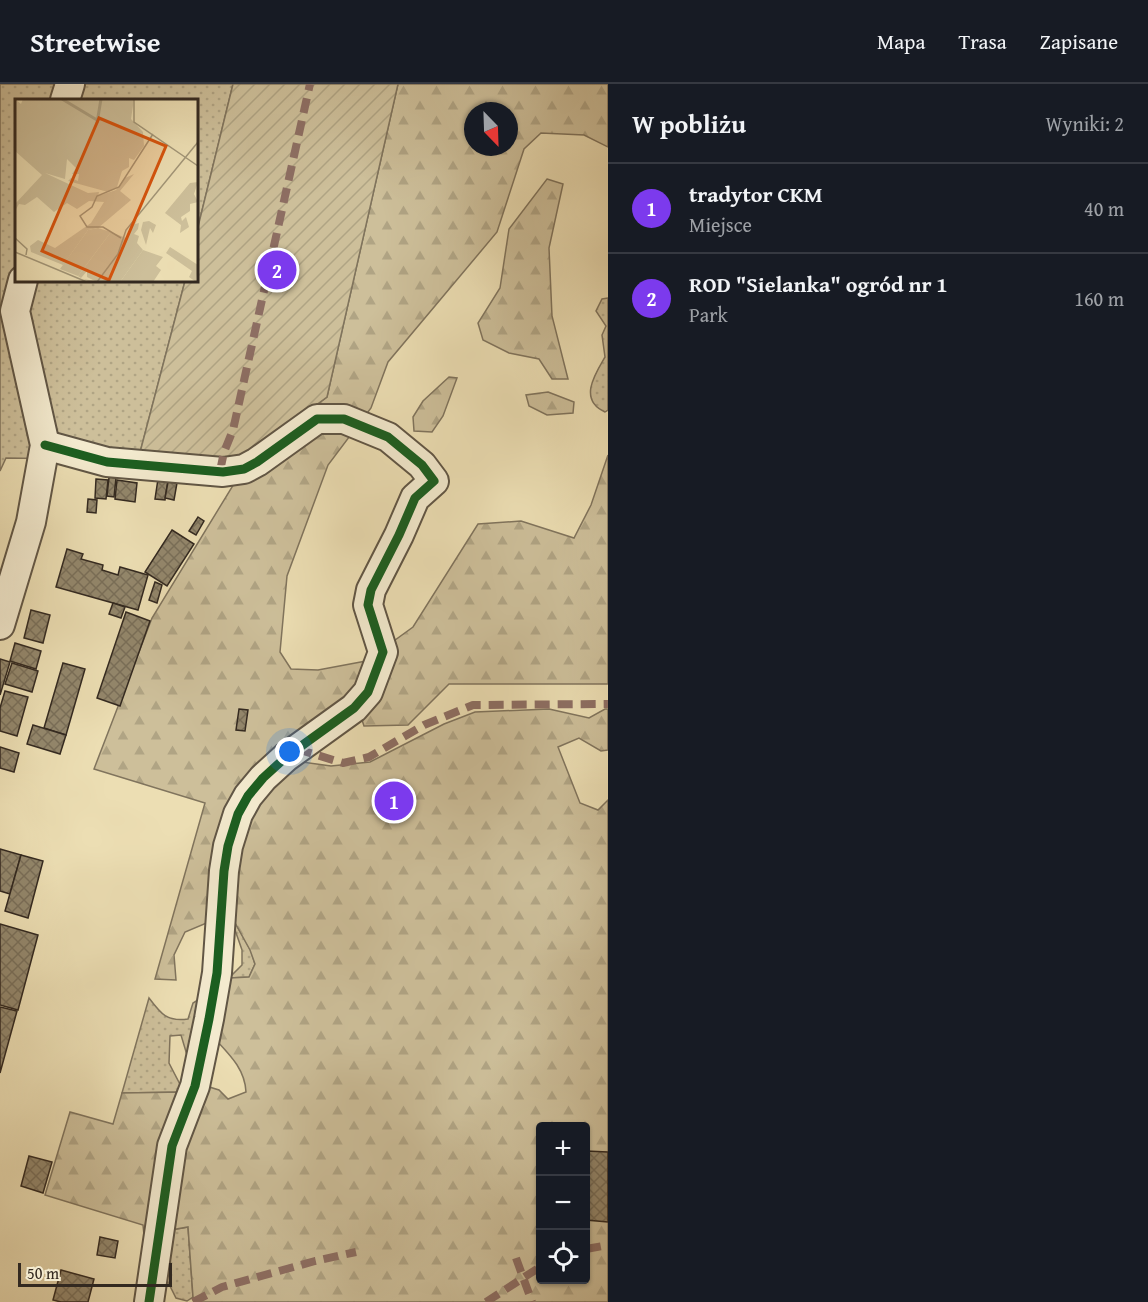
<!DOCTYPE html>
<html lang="pl">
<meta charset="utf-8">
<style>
body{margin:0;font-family:"Gentium Book Plus",serif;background:#242831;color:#f1f3f6}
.controls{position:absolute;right:18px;bottom:18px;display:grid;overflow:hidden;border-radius:6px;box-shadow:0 2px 4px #0004}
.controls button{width:54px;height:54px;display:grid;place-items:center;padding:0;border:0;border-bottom:2px solid #363941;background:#171b24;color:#f1f3f6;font:30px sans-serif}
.compass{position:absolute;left:464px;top:18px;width:54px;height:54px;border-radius:50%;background:#171b24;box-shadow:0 2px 4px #0004;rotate:157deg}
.scale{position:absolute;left:18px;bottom:15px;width:154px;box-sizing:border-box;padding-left:6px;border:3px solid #332920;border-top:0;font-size:16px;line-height:21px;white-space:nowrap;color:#332920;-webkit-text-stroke:4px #f3eace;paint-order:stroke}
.you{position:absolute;left:290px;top:668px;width:21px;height:21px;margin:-15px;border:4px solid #fff;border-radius:50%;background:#1a73e8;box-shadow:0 0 0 9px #1a73e833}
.badge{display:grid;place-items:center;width:39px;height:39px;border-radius:50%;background:#7c3aed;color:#fff;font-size:20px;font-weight:700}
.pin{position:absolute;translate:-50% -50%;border:3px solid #fff;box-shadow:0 2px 6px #0006}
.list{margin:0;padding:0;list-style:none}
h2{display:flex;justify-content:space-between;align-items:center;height:78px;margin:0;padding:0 24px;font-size:26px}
h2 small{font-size:20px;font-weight:400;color:#9ea1a6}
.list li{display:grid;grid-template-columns:39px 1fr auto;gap:18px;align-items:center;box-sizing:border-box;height:90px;padding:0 24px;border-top:2px solid #363941}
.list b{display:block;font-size:22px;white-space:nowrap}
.list p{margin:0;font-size:20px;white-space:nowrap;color:#9ea1a6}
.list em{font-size:20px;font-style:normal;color:#9ea1a6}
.icon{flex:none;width:33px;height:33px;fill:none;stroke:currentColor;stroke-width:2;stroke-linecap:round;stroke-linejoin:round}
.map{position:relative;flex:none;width:608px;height:1218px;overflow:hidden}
header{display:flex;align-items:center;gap:36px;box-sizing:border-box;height:84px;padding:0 30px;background:#171b24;border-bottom:2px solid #363941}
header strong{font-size:28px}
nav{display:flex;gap:33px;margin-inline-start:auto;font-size:21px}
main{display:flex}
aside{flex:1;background:#171b24}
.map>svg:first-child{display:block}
</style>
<header>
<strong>Streetwise</strong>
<nav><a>Mapa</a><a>Trasa</a><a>Zapisane</a></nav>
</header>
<main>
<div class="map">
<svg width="608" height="1218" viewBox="0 0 608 1218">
<defs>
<pattern id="grass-dots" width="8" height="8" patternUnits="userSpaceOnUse" patternTransform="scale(1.5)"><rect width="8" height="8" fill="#cdbf9a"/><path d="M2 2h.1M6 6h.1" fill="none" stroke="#b0a484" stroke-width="1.8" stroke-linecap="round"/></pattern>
<pattern id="forest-firs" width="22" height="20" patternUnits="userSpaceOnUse" patternTransform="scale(1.5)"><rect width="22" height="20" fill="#cdbf9a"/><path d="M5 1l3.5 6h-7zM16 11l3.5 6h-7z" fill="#b0a484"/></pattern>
<pattern id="garden-furrows" width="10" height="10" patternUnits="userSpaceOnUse" patternTransform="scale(1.5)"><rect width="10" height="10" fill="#cdbf9a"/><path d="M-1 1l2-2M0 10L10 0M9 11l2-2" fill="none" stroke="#b0a484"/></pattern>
<pattern id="building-cross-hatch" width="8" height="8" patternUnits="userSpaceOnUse" patternTransform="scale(1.5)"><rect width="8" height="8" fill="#93876c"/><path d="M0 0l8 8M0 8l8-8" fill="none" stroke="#796e58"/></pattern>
</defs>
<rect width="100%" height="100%" fill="#ecdeb3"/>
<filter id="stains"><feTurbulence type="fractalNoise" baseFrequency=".00333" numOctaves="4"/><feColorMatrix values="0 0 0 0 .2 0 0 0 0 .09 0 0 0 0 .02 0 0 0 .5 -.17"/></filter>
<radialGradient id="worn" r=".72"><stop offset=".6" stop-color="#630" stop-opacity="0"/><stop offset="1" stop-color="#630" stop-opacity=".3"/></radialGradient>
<g fill="url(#grass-dots)" stroke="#80745d" stroke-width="1.5">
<polygon points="0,0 233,0 197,147 196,16 16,16 16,196 185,197 138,376 6,374 0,387"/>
<path d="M608,214V326L605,328C578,316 595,290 605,273L602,251L606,242L596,227L602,215Z"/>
<polygon points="228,826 251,867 255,880 249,893 229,894 242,881 242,866"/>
<path d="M149,914C161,930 167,938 188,935L193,919L201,914L192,966L187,971L181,951L170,952L169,979L184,1008L122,1009Z"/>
<polygon points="188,1143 193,1213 187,1217 176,1214 167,1196 165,1147"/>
</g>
<g fill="url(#forest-firs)" stroke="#80745d" stroke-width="1.5" fill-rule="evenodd">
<path d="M398,0H608V63L584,51L541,49L524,65L497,148L388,278L371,324L328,381L287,492L280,568L291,585L318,586L366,577L413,543L478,440L521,437L574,454L591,421L608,371V600H449L408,641L364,642L360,630L236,715L212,772L209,838L185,848L174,871L176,896L155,895L205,719L94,685L152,534L254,367L327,313ZM473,27H509V63H473Z"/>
<polygon points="547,95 563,100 549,164 552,232 568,295 552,295 539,275 509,269 483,256 478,239 500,204 509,145"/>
<polygon points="449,293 457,294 443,332 432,348 414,347 413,333 423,317"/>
<polygon points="548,308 574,318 573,329 547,331 529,322 526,311"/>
<path d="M549,625L589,634L605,625H608V666L601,667L579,654L558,663L580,719L598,726L608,716V1218H196L193,1213L188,1143L165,1147L178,1066L206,1002L219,1006L228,1015L246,1008C245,986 231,972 216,956L229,894L249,893L255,880L250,866L228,826L241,739L295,677L331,682L370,678L444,640L475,628ZM540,1042H586V1196H540Z"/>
<polygon points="184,1008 146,1171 143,1141 45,1111 70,1028 113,1040 122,1009"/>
</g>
<polygon fill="url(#garden-furrows)" stroke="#80745d" stroke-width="1.5" points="233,0 398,0 327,313 254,367 219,378 138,376 185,197 196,196 197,147"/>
<g fill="url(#building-cross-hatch)" stroke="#332920" stroke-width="1.5">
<polygon points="109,393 116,394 114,413 107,412"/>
<polygon points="96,395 108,396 106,415 95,414"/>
<polygon points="158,395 168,396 165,416 155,415"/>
<polygon points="117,396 137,399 135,418 115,415"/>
<polygon points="168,398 177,399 174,416 165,414"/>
<polygon points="88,415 97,416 96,429 87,428"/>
<polygon points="198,433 204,437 196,451 189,447"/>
<polygon points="172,446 194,460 167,502 145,488"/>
<polygon points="67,465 83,470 81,475 103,481 102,486 118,491 120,483 148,491 138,526 56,503"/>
<polygon points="155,498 162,501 157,519 149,516"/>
<polygon points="113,519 125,523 121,534 109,530"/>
<polygon points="31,526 50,531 43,559 24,554"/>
<polygon points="126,528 150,537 120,622 97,614"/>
<polygon points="15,559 41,567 36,585 10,577"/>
<polygon points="0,575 10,578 0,611"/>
<polygon points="12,579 38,587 32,608 5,600"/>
<polygon points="63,579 85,585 66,651 44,644"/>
<polygon points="5,607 28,613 17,652 0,647 0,624"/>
<polygon points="239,625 248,626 245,647 236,646"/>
<polygon points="33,641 66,651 60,670 27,660"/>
<polygon points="0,663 19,669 14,688 0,684"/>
<polygon points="401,701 411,723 387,734 376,712"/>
<polygon points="0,765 21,771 10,810 0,807"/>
<polygon points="21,771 43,777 28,834 5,827"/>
<polygon points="0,840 38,851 18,926 0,921"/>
<polygon points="0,923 17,927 0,989"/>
<polygon points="586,1067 608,1068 608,1138 586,1136"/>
<polygon points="29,1072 52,1078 43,1109 21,1102"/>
<polygon points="100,1153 118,1157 115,1174 97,1171"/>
<polygon points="61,1186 94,1195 88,1218 61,1218 53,1216"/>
</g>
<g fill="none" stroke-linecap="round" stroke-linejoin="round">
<g stroke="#615645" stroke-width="32">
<g id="minor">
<polyline points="65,16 70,0"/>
<polyline points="45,361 107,378 223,388 244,385 257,378 317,335 344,335 388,353 422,381 434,397 415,414 399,451 371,506 368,521 383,568 368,608 354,624 286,673 263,694 248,712 238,730 228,762 224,787 217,889 209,935 195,1002 172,1062 149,1218"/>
<polyline points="0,541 31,438 45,361 15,227 23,196"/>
</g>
</g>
<use href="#minor" stroke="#f3eace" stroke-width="28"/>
<g stroke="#8d6e63" stroke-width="8" stroke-dasharray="15 8" stroke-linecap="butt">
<polyline points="220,387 224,368 233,346 310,0"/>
<polyline points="297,665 343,679 369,673 424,641 473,621 608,620"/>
<polyline points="586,1165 608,1161"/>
<polyline points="516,1174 532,1218"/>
<polyline points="193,1218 222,1203 315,1177 356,1168"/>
<polyline points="486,1218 540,1183"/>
</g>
<g stroke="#f3eace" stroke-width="13">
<polyline id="cycleway" points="45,361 107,378 223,388 244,385 257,378 317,335 344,335 388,353 422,381 434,397 415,414 399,451 371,506 368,521 383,568 368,608 354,624 286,673 263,694 248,712 238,730 228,762 224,787 217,889 209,935 195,1002 172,1062 149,1218"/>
</g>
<use href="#cycleway" stroke="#1b5e20" stroke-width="9"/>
</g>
<g transform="translate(15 15)">
<rect width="183" height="183" fill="#ecdeb3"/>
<path d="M123,120L120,125L124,124L123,130L119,135L124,137L122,144L128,151L105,183H75L68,180L80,182L72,178V172L66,179L63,177L96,133L111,139L117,126Z" fill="#cdbf9a"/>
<path d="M0,0L6,5L8,0H119L116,20L128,33L129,47L119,61L114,59V68L107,72L102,88L93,93L53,82L56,79L63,82L64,75H57L61,69L52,60L50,80L30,74L73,94L84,93L83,97L101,91L110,79L119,75L105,92L116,101L83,129L73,131L48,166L16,153L15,147L23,141L40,149L76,124L89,103L74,102L62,110L52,104L39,113L22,98L10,106L4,105L0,112V105L27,76L0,52ZM183,83L179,95L183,103L175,105V112L166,118L167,122L171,118L174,128L165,134L166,126L150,114L175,84ZM134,122L141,126L138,134L135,129L131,146L126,131L128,123ZM86,156H94L95,163L89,172L79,173V165Z" fill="#cdbf9a"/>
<path d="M83,129L96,133L63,177L45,170L73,131ZM155,148L183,166L181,183L174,178L177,172L151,154ZM128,151L148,158L141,167L146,171L138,183H105Z" fill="#cdbf9a"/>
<path fill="none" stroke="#ada081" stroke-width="3" d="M47,0L82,21M82,24L86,0"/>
<path fill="none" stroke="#a29678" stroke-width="1.5" d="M119,0V23L183,67M0,139L12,150L11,156M106,139L88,128H72L65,117L77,108L82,97L104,88L138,35M0,153L72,183M82,183L103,155L111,131L183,43"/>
<path fill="#d6540e" fill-opacity="0.15" stroke="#d6540e" stroke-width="3" d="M84,19L151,47L94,181L27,152Z"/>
<rect width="183" height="183" fill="none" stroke="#332920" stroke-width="3"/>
</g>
<rect width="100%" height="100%" filter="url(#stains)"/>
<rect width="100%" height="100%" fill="url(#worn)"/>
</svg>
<div class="controls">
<button>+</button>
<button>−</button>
<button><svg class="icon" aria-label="locate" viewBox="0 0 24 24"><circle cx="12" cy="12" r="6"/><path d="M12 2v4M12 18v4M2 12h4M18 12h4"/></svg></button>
</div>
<svg class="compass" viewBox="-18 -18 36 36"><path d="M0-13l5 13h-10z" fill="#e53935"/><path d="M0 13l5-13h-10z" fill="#9ea1a6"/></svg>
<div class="scale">50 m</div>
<div class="you"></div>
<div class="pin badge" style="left:394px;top:717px">1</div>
<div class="pin badge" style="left:277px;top:186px">2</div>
</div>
<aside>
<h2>W pobliżu<small>Wyniki: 2</small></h2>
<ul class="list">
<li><span class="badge">1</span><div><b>tradytor CKM</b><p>Miejsce</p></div><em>40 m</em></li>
<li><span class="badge">2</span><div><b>ROD &quot;Sielanka&quot; ogród nr 1</b><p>Park</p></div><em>160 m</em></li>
</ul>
</aside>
</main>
